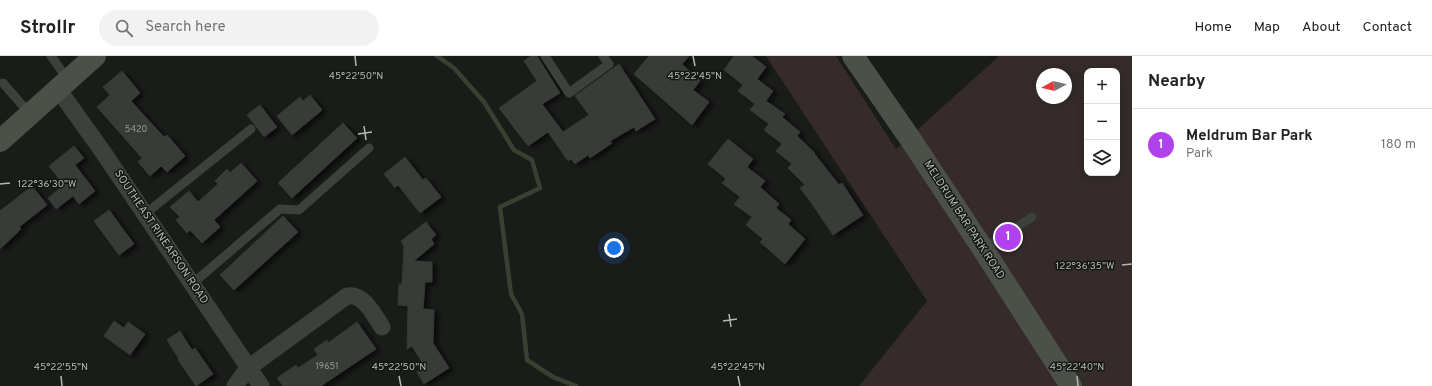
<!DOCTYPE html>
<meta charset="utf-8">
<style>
body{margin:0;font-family:Overpass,sans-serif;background:#f2f2f2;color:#222}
.controls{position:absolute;right:12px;top:12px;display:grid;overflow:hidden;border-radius:8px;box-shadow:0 2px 10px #0003}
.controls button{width:36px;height:36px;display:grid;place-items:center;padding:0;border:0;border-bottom:1px solid #e0e0e0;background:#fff;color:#222;font:20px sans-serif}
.compass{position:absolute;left:1036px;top:12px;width:36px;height:36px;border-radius:50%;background:#fff;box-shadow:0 2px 10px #0003;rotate:262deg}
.you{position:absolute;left:614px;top:192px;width:14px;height:14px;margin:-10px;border:3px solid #fff;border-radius:50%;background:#1a73e8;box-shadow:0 0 0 6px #1a73e833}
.badge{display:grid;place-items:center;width:26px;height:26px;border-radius:50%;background:#b041ec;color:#fff;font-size:13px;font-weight:700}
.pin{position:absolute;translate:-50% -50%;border:2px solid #fff;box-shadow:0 1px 4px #0006}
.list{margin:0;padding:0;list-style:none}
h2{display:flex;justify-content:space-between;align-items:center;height:52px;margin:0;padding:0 16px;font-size:17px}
h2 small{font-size:13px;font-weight:400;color:#767676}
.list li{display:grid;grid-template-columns:26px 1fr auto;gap:12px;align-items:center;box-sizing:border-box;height:72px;padding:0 16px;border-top:1px solid #e0e0e0}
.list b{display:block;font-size:15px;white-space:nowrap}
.list p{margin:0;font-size:13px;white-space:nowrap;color:#767676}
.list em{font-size:13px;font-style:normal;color:#767676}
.icon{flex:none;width:22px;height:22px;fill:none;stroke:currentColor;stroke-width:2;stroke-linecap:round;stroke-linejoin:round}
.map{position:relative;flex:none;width:1132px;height:330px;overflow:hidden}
header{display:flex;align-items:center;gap:24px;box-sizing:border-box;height:56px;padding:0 20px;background:#fff;border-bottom:1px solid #e0e0e0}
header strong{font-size:19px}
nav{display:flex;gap:22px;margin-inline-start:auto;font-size:14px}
.search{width:280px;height:36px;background:#f2f2f2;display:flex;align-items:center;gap:10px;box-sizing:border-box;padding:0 14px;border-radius:22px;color:#767676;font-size:15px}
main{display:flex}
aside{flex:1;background:#fff}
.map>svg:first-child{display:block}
</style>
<header>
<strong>Strollr</strong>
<div class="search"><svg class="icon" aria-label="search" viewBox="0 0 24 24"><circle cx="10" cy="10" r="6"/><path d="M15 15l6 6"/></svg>Search here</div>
<nav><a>Home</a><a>Map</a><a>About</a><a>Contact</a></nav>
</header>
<main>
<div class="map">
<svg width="1132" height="330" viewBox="0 0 1132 330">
<defs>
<filter id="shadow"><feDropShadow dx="4.5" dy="2.5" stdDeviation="2" flood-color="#0009"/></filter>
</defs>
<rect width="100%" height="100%" fill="#1a1c1a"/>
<path fill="#342b2a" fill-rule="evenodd" d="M766,0H836L896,93L999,0H1132V330H859L927,245ZM1087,15H1117V117H1087ZM1042,18H1066V42H1042Z"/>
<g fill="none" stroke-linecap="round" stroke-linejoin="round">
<polyline stroke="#394030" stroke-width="4.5" points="437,0 454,12 484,46 514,94 532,104 540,132 500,151 511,238 522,258 527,304 553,321 576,330"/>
</g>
<g fill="#383b37" stroke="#343834" filter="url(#shadow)">
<polygon points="531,0 537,0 560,37 542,48 563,76 589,59 575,40 619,8 655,63 636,75 634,71 610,85 612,87 590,102 588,99 575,108 571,103 568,105 548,76 528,90 499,52 537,25 524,5"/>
<polygon points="649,0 689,0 682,8 700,25 693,34 709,46 692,69 634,18"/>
<polygon points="734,0 752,0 766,11 757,23 773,35 766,45 785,58 782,61 800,76 797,80 815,97 814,97 839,129 842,127 863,159 833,179 810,145 800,132 805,129 788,112 792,108 776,95 782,88 764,74 769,68 750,54 755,48 738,35 743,29 724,14"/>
<polygon points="122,15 140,37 131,45 164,81 167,79 185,100 167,116 161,110 150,120 138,106 142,102 97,51 110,39 103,31"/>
<polygon points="310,39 322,54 292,79 277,60 300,41 303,45"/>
<polygon points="260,49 277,71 264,81 247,59"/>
<polygon points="343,67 357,82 292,142 278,127"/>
<polygon points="728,83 753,103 747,111 765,125 760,131 779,148 776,152 791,164 788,168 805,183 785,208 760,186 763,183 746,169 752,161 734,148 740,141 722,127 726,123 708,108"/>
<polygon points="74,90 84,102 75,109 95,135 79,148 73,140 56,153 48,142 64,129 49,110"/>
<polygon points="405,101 423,124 426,122 441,141 420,157 398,129 395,132 384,118"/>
<polygon points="241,107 257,125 214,164 220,171 202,187 190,174 187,177 176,164 180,161 170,151 189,135 198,146 218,128 215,125 227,113 230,117"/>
<polygon points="32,130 47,149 19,171 21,173 0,193 0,155"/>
<polygon points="109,154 134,188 119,199 94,165"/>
<polygon points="283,160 298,176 234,234 220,219"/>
<polygon points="426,166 436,179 431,183 434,188 414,205 432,206 432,226 425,226 423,253 434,254 433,287 449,312 424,328 417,316 425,311 412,290 407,293 408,250 398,249 399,228 402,228 404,190 401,185"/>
<polygon points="114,265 124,272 128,266 145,278 130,299 104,280"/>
<polygon points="357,266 376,293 321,330 283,330 277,322 296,309 298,312 318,299 314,293 327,284 328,287"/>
<polygon points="180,275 192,294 195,292 213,318 196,330 178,304 179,303 167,284"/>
</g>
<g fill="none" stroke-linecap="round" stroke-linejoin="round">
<g stroke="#3c413b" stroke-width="9">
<polyline points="51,0 68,24"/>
<polyline points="545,0 569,37 609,8 603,0"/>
<polyline points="3,27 30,58"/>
<polyline points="145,158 251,73"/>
<polyline points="983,193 1032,161"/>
<polyline points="192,228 280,153 299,154 369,92"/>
</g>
<g stroke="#3c413b" stroke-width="17">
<polyline points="58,33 103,96 261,330"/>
<path d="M235,330L248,312L347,240C364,237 374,259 382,271"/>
</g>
<g stroke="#4b5149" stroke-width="22">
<polyline points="853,0 911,84 983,193 1071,330"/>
<polyline points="0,85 95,0"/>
</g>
</g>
<path fill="none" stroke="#b1bbad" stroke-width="1.5" d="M355,0L356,10M693,0L695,10M364,70L366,84M358,78L372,76M0,128L10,127M1122,209L1132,208M729,258L731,271M723,265L737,263M61,320L62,330M399,320L401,330M738,320L740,330M1077,320L1078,330"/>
<g text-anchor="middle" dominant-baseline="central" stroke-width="3" stroke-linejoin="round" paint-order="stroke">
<g font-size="9" fill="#939b90">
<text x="136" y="73">5420</text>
<text x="327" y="310">19651</text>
</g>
<g font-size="11" fill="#b1bbad" stroke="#151715">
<text transform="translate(964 164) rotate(57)">MELDRUM BAR PARK ROAD</text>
<text transform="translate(161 181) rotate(56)">SOUTHEAST RINEARSON ROAD</text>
</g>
</g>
<g font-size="10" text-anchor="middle" fill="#b1bbad" stroke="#151715" stroke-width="3" stroke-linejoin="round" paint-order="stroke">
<text x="356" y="23">45°22'50"N</text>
<text x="695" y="23">45°22'45"N</text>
<text x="47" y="131">122°36'30"W</text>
<text x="1085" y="213">122°36'35"W</text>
<text x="61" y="314">45°22'55"N</text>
<text x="399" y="314">45°22'50"N</text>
<text x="738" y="314">45°22'45"N</text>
<text x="1077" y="314">45°22'40"N</text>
</g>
</svg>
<div class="controls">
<button>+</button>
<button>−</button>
<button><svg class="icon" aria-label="layers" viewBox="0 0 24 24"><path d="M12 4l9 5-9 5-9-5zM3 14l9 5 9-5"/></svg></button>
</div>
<svg class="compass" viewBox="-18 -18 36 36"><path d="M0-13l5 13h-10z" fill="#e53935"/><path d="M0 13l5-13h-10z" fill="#767676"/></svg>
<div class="you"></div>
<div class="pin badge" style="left:1008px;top:181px">1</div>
</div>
<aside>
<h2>Nearby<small></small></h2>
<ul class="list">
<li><span class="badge">1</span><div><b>Meldrum Bar Park</b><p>Park</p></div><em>180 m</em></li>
</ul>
</aside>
</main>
